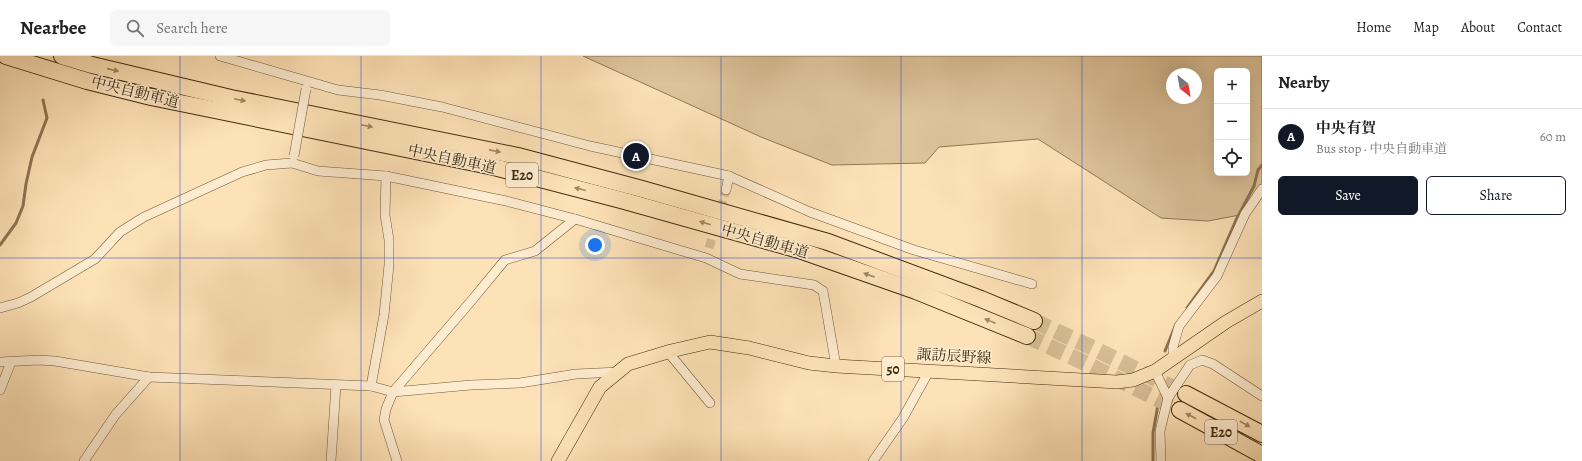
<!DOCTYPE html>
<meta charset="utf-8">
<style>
body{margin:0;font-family:Alegreya,"Noto Serif JP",serif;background:#f6f6f6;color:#222}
.controls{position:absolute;right:12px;top:12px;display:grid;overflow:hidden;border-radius:6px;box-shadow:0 4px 16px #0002}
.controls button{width:36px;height:36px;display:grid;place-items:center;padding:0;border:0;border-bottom:1px solid #e0e0e0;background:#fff;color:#222;font:20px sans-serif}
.compass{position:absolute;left:1166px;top:12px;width:36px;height:36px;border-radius:50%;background:#fff;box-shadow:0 4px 16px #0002;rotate:149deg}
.you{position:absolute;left:595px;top:189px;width:14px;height:14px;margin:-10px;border:3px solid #fff;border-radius:50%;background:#1a73e8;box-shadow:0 0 0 6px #1a73e833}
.badge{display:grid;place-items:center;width:26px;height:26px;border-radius:50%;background:#111827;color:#fff;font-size:13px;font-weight:700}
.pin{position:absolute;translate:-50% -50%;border:2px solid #fff;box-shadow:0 1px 4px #0006}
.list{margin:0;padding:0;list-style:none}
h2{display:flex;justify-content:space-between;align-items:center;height:52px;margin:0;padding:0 16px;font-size:17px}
h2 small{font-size:13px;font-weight:400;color:#767676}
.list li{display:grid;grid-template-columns:26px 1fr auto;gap:12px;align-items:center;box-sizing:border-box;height:56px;padding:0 16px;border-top:1px solid #e0e0e0}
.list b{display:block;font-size:15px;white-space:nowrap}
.list p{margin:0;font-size:13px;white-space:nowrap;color:#767676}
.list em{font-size:13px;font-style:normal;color:#767676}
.actions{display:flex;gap:8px;padding:12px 16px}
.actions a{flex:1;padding:9px 0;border:1px solid #111827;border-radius:6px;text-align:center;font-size:14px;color:#111827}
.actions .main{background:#111827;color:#fff}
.icon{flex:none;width:22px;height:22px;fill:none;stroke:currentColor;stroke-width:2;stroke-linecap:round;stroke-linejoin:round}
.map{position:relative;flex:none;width:1262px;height:405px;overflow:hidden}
header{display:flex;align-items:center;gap:24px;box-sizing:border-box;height:56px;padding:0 20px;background:#fff;border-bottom:1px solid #e0e0e0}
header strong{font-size:19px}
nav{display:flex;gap:22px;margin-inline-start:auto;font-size:14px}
.search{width:280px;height:36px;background:#f6f6f6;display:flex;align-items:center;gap:10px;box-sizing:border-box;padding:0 14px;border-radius:6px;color:#767676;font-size:15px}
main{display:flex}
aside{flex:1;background:#fff}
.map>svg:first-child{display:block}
</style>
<header>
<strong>Nearbee</strong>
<div class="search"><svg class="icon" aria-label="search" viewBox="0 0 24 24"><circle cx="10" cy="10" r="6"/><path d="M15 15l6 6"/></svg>Search here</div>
<nav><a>Home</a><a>Map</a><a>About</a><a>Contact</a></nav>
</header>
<main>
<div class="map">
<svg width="1262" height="405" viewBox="0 0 1262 405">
<rect width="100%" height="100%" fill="#fee2b7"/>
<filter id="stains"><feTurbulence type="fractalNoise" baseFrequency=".005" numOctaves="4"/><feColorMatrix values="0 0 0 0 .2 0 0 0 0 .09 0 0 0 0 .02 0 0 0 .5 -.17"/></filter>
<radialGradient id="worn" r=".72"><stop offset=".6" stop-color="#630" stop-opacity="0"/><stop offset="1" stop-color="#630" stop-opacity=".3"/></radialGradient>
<path fill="#dec39b" stroke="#907856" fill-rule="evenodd" d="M583,0H1262V136L1245,158L1208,165L1161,162L1038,83L939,91L925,107L832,109L761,81ZM1217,15H1247V117H1217ZM1172,18H1196V42H1172Z"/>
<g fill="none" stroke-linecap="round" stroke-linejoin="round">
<g stroke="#8c7452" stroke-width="3">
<polyline points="0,189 16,167 23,150 26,128 32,101 47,62 43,44"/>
<polyline points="1187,252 1214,215 1236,164 1254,130 1258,114 1262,109"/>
<polyline points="1165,295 1176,268"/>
<polyline points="1153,405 1153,377 1159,343"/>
</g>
<polyline stroke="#d8be96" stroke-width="9" stroke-dasharray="9 4.5" stroke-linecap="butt" points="709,192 726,134"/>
<g stroke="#d8be96" stroke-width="16" stroke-dasharray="16 8" stroke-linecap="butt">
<polyline points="1034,265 1093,292 1186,338"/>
<polyline points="1027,280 1085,307 1180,354"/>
</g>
<g stroke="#705a3a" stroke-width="10">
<g id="minor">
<polyline points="220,0 338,34 380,39 442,51 590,90 729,120 726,134"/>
<polyline points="729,120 810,156 914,194 1032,228"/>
<polyline points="0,252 18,247 31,241 95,203 120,176 144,161 242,116 266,109 292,107 318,115 386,120 506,145 575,163 706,202 740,218 814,229 823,235 836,310"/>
<polyline points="668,296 710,347"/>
<polyline points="1173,302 1173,291 1179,270 1217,220 1245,158 1262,133"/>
<polyline points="0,306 39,304 55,305 149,321 371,330 393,336 471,329 520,327 576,318 619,316"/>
<polyline points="1155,315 1168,342"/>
<polyline points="371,330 384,259 389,209 389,184 385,159 386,120"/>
<polyline points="0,334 11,306"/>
<polyline points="84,405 116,358 149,321"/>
<polyline points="331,405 336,329"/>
<polyline points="397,405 384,364 386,353 393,336 472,244 505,204 535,195 575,163"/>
<polyline points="873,405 903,362 929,315"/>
<polyline points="1161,405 1160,375 1168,342 1190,309 1202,304 1213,308 1262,340"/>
</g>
</g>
<g stroke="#412c10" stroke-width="14">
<polyline id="primary" points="558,405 600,331 628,308 671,295 710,286 749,292 809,307 836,310 1117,326 1133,324 1155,315 1226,266 1262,245"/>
</g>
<g stroke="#412c10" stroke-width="18">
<g id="motorway">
<polyline points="6,0 87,25 151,41 494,111 621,144 799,194 916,235 1027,280"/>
<polyline points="62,0 92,9 231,42 518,100 642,133 828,186 981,243 1034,265"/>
<polyline points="1186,338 1262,378"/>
<polyline points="1180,354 1262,399"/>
</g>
</g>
<use href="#minor" stroke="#feecd0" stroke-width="9"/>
<use href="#primary" stroke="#fee2b7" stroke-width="13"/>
<use href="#motorway" stroke="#fee2b7" stroke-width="16"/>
<g stroke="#705a3a" stroke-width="10" stroke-linecap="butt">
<polyline id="minor-bridge" points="294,100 306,33"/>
</g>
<use href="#minor-bridge" stroke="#feecd0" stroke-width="9"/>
</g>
<defs><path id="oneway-solid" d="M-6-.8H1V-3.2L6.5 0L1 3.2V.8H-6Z"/></defs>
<g fill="#a08764">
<use href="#oneway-solid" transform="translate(113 14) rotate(13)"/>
<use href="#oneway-solid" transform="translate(240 44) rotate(12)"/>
<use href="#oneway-solid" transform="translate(367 70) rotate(12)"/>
<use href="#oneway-solid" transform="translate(495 95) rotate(11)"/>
<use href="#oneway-solid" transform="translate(580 133) rotate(-166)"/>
<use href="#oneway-solid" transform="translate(705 167) rotate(-164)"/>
<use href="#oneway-solid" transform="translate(869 219) rotate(-160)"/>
<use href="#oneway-solid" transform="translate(990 265) rotate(-158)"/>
<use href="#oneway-solid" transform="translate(1191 360) rotate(-152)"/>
<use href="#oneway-solid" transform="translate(1245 368) rotate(29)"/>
</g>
<path fill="none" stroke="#1d4ed8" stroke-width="1" stroke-opacity="0.55" d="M180,0V405M361,0V405M541,0V405M721,0V405M901,0V405M1082,0V405M0,202H1262"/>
<g text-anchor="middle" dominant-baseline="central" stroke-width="3" stroke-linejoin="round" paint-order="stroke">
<g fill="#feecd0" stroke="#7a664a" stroke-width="1">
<rect x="506" y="107" width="32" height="24" rx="3"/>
<rect x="882" y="301" width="22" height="24" rx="3"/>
<rect x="1205" y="364" width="32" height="24" rx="3"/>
</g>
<g font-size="14" font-weight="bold" fill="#412c10">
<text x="522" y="119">E20</text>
<text x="893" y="313">50</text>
<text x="1221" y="376">E20</text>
</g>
<g font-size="15" fill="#412c10" stroke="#feecd0">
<text transform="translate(135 36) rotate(14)">中央自動車道</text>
<text transform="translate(452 103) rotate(12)">中央自動車道</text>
<text transform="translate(765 185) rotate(16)">中央自動車道</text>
<text transform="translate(954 300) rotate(3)">諏訪辰野線</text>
</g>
</g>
<rect width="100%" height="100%" filter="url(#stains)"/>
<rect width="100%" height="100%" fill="url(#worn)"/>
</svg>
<div class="controls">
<button>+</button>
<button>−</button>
<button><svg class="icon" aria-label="locate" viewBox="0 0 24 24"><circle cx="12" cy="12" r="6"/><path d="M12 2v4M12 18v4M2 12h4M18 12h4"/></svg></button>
</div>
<svg class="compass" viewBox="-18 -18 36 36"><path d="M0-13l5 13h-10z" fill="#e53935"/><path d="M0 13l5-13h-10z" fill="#767676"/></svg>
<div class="you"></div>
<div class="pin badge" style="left:636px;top:100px">A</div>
</div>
<aside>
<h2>Nearby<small></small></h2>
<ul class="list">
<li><span class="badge">A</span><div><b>中央有賀</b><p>Bus stop · 中央自動車道</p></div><em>60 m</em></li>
</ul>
<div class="actions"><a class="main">Save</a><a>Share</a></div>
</aside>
</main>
